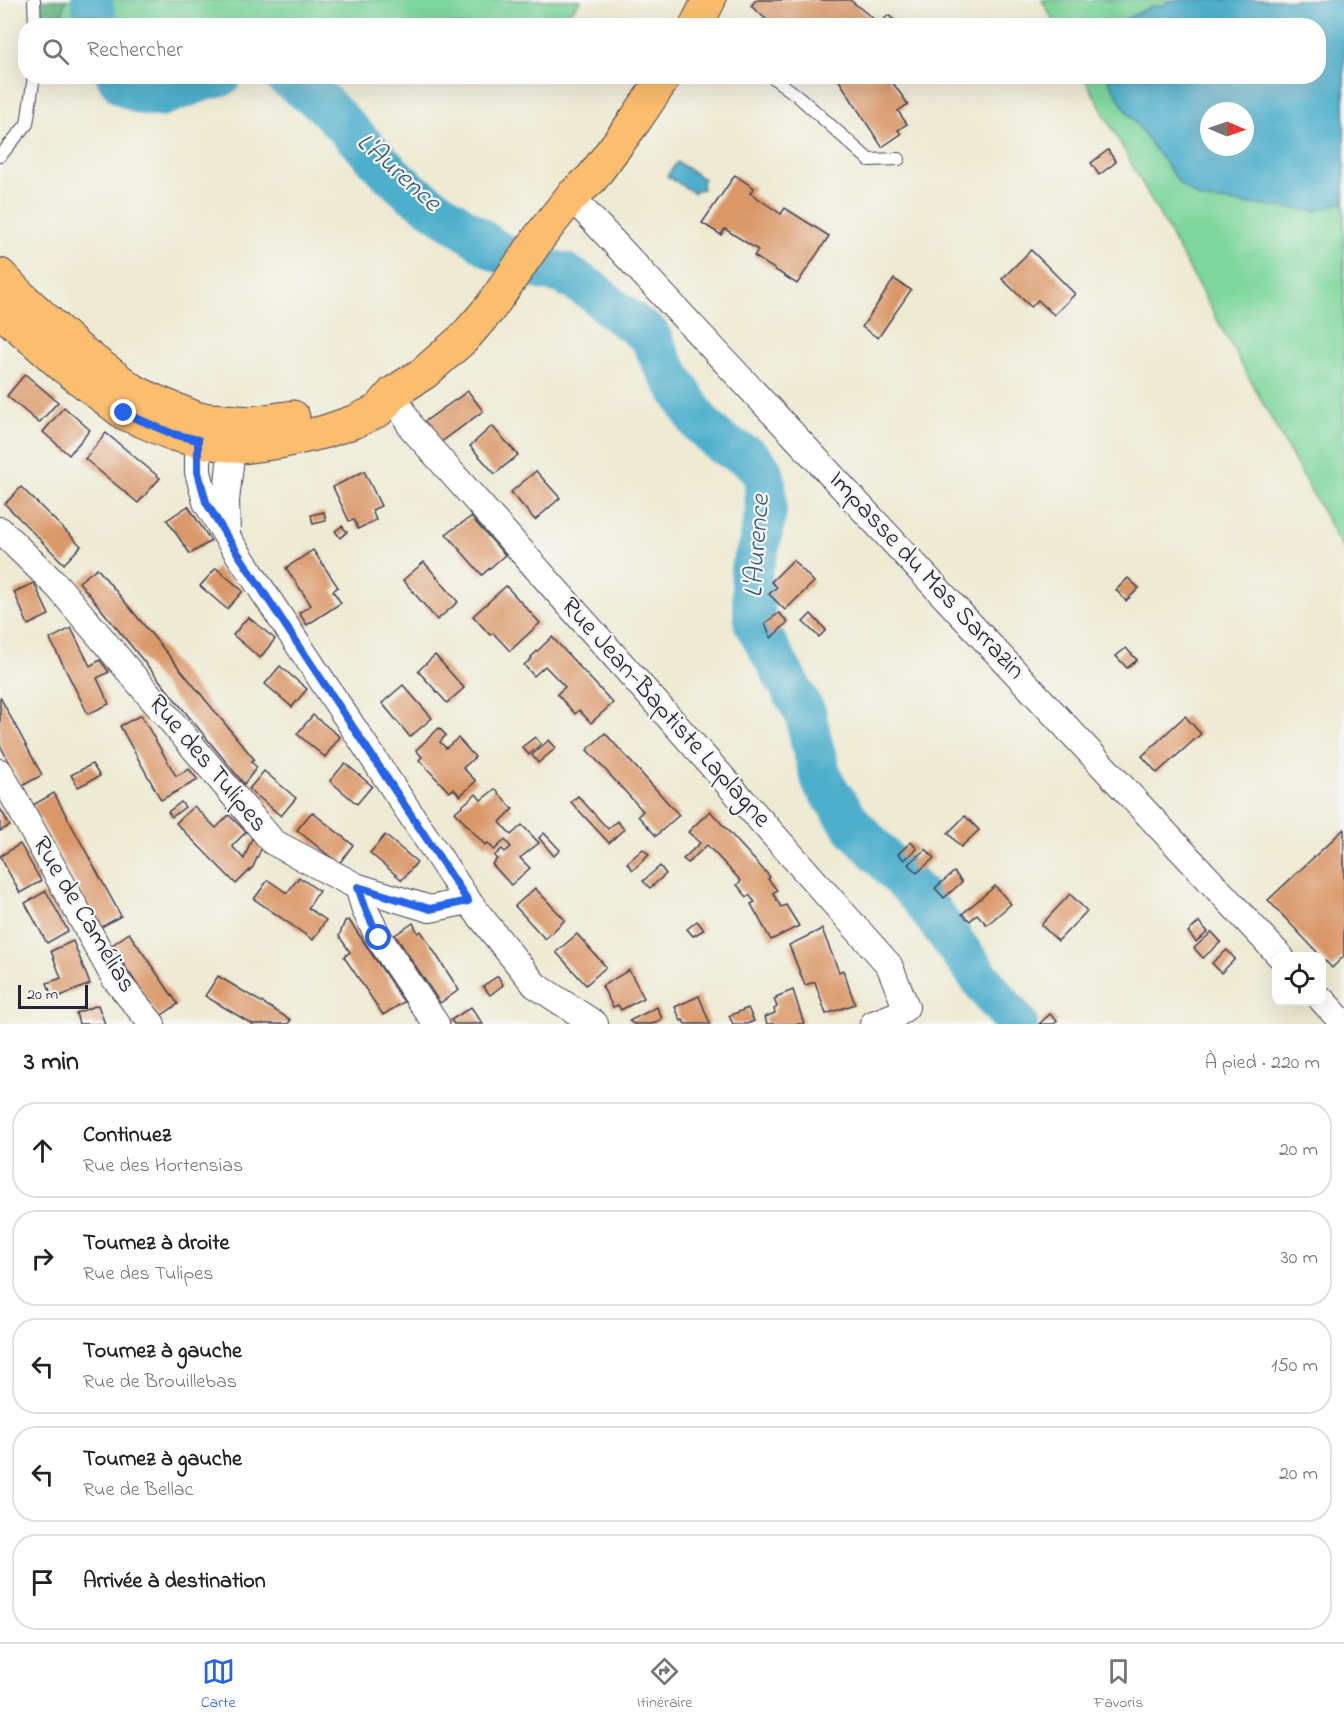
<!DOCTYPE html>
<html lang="fr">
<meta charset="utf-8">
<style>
body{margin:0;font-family:"Indie Flower",sans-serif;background:#f2f2f2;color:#222}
.controls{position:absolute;right:18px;bottom:18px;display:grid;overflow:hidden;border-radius:12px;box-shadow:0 6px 24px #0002}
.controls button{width:54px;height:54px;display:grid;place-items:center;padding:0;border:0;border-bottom:2px solid #e0e0e0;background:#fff;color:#222;font:30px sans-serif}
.compass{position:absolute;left:1200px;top:102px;width:54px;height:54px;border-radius:50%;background:#fff;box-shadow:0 6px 24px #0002;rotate:92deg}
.scale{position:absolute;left:18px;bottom:15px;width:70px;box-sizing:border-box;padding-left:6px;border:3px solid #22223b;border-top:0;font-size:16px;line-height:21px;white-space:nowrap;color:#22223b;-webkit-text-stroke:4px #f6f6f2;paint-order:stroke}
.stop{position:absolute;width:18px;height:18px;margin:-14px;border:4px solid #2563eb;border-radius:50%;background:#fff}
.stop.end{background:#2563eb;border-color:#fff;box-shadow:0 2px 6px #0008}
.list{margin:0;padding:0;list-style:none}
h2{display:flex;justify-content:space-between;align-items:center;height:78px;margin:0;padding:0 24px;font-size:26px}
h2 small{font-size:20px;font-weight:400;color:#767676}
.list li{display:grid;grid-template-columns:39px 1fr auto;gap:18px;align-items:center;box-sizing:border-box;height:96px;margin:0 12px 12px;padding:0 12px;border:2px solid #e0e0e0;border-radius:24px}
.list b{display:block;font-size:22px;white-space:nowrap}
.list p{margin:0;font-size:20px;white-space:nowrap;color:#767676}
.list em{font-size:20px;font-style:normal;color:#767676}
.icon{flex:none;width:33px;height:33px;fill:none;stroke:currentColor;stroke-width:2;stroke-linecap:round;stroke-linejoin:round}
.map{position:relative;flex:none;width:1344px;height:1024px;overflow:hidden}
.search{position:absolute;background:#fff;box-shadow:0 6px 24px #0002;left:18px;right:18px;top:18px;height:66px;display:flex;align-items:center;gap:15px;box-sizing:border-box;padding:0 21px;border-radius:24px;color:#767676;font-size:22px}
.sheet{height:618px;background:#fff}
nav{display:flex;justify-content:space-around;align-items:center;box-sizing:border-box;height:84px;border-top:2px solid #e0e0e0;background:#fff;font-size:16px;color:#767676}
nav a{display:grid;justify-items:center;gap:3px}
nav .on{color:#2563eb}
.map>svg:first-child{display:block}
</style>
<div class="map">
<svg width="1344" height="1024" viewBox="0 0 1344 1024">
<rect width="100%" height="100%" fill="#f6f6f2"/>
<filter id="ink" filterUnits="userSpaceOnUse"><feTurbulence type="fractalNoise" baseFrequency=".0167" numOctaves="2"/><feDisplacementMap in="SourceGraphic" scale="12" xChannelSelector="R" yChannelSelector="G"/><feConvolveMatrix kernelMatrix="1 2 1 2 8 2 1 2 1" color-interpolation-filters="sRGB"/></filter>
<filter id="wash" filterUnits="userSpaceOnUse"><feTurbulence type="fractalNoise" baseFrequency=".008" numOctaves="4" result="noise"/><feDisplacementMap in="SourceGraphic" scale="24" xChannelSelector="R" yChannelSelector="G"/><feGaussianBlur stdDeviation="1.35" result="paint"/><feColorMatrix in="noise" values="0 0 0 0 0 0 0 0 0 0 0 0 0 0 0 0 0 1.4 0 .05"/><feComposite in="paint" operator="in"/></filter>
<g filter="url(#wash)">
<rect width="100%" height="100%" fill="#eeead3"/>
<g fill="#7dd69c" stroke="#507c6c" stroke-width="1.5" fill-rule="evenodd">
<polygon points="66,0 581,0 558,25 58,26"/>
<path d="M1042,0H1344V551L1084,77L1318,76V26L1056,25ZM1209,111H1245V147H1209Z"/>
</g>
<polygon fill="#66b784" stroke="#446c60" stroke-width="1.5" points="36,0 66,0 58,25 42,25"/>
<g fill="#4dafcc" stroke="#386884" stroke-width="1.5" fill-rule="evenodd">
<polygon points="92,0 105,0 108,25 96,25"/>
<path d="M1171,0H1344V202L1316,211L1200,199L1180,184L1122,104L1107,77L1318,76V26L1114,25L1152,6H1162ZM1209,111H1245V147H1209Z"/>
<polygon points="117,77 135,77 148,83 162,84 173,77 221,77 204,80 160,96 142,94 124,85"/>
<polygon points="285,77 310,77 349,112 370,136 428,189 467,218 507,241 500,252 411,192 390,173 323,103"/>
<polygon points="677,162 704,179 702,182 703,189 696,190 694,193 667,176"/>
<polygon points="549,255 590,275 627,302 637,316 661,338 687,385 701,402 716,425 725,433 753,449 768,463 782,485 781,497 759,569 761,620 778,654 799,683 810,703 827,775 844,802 931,891 961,932 971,949 1030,1024 1017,1024 992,994 920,897 853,826 823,783 811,741 806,715 755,624 751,570 759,546 766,511 765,481 761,470 750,458 721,443 700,423 663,364 649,336 617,312 594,292 563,273 540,269"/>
</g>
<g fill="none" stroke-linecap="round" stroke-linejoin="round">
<g stroke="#4dafcc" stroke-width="42">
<polyline points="92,0 96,26"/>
<polyline points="117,76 124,85 142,94 160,96 204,80 221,76"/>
<polyline points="285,76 323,103 390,173 411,192 497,251 540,269 563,273 594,292 617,312 650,336 663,364 700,423 721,443 750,458 761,470 765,481 766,511 759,546 751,570 755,624 806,715 811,741 823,783 853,826 920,897 992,994 1017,1024"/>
</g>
</g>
<g id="blocks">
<g fill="#da9768">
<polygon points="756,0 850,0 880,24 888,15 901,26 774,26 751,6"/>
<polygon points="836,76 888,76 908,104 898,111 907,124 898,130 901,134 882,147"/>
<polygon points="1108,150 1116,162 1099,175 1091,163"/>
<polygon points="735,175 754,188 750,193 781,214 785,208 829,236 797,284 754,256 758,250 725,229 721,235 702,223"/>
<polygon points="1031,250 1075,294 1054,315 1038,300 1031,307 1002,279"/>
<polygon points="894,279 911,290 878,338 862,327"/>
<polygon points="25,374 58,402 39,423 7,396"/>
<polygon points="468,391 483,411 440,443 424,422"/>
<polygon points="64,407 90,430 69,455 43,432"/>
<polygon points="492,426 518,455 495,474 470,446"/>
<polygon points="106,433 160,478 138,503 85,459"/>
<polygon points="364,471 381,506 372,510 376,520 358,529 354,520 349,521 333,487"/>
<polygon points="536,471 560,498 535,520 511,492"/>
<polygon points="21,487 81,546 64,564 5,504"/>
<polygon points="188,506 211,541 190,554 167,520"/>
<polygon points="324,512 326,521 313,524 311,515"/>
<polygon points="471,517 505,555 482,575 446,534"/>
<polygon points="342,526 347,532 340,538 335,531"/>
<polygon points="313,550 338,587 333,591 341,603 307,625 299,613 311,605 286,568"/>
<polygon points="793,560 814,582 785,610 769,594 777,587 771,582"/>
<polygon points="424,562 458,602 437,620 403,580"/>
<polygon points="97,568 254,759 251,762 257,767 244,784 79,582"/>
<polygon points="216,568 243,591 227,609 200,586"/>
<polygon points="1128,578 1139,588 1126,601 1116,590"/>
<polygon points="34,583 49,615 28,625 14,592"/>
<polygon points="506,586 540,623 510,651 493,633 490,635 473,616"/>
<polygon points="779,613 788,622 771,638 765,623"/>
<polygon points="811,614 826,630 819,637 803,622"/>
<polygon points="248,617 275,639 260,658 233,635"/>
<polygon points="71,628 90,666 100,660 109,672 97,678 109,704 88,714 50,639"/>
<polygon points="552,637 613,703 591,723 579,710 575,714 557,694 565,687 545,666 534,676 524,665 532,658 531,657"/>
<polygon points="1126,648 1137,660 1127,668 1116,656"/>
<polygon points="435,655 464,688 447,703 418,671"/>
<polygon points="280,666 307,689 292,707 265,684"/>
<polygon points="403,685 432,718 410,737 382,703"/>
<polygon points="0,697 42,775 22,786 0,745"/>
<polygon points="141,715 176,776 189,769 198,780 161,800 120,726"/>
<polygon points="313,715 340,737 325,757 297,734"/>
<polygon points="1185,716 1201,734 1157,773 1142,756"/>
<polygon points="439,728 446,735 440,742 446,748 458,738 475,757 463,768 476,781 460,796 454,789 449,792 419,760 422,757 416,750"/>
<polygon points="605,733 679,815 656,836 638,816 643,811 587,750"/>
<polygon points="535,737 541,744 529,755 522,747"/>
<polygon points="549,740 556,748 538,763 532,755"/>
<polygon points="345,763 372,786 357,804 330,781"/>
<polygon points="92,764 100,776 78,787 71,775"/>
<polygon points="264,771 296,798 281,816 249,789"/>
<polygon points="495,789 513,809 500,822 511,835 522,825 539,843 520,858 530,868 511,885 492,864 497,859 494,856 502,849 505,852 511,847 505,840 494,850 488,843 485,845 455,812 476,794 481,800"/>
<polygon points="54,793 121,916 100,928 33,805"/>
<polygon points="578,796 608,829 617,821 624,829 609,843 571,802"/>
<polygon points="181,802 185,807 172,817 168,812"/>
<polygon points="194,806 216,828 229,815 246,832 232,846 244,859 252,838 262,847 253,867 236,884 176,823"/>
<polygon points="0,808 10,826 0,831"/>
<polygon points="710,811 770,877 768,879 777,890 773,893 781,907 786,905 799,926 771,940 751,904 755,902 749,895 747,897 737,885 741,881 707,845 688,863 683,859 700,843 688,832"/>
<polygon points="312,812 353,845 339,864 297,830"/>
<polygon points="965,816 979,830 961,847 948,833"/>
<polygon points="1344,829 1344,956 1332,968 1268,900"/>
<polygon points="544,833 560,850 554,856 539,838"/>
<polygon points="385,835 417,862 402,880 370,853"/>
<polygon points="911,842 917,849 904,860 898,854"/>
<polygon points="20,844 41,881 20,893 0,856"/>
<polygon points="643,849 649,855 633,870 627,863"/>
<polygon points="926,849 934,858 917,873 908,864"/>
<polygon points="660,866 666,874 650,888 643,881"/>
<polygon points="954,872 962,882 944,898 935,888"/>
<polygon points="299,877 319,891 308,908 326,920 313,940 254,899 268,880 287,893"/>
<polygon points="995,886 1011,904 987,925 977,914 970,921 962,914"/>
<polygon points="535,888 565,920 545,939 515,906"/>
<polygon points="46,891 68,931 47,943 25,903"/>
<polygon points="1070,894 1087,911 1058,941 1041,925"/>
<polygon points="349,920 404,1002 383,1015 344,957 350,952 339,936 345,921"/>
<polygon points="697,921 704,930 693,936 687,929"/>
<polygon points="1199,922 1208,932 1196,942 1188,932"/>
<polygon points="413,923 418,933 421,931 459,990 440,1003 395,935"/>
<polygon points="822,929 839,972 843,970 855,1004 826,1014 815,982 805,985 789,945"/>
<polygon points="1212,932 1221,942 1203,958 1194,948"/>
<polygon points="129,933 178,1004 159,1017 111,946"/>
<polygon points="577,934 606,967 586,985 556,952"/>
<polygon points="73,941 90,984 53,999 47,983 61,978 51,951"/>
<polygon points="1227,950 1235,959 1221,973 1212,963"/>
<polygon points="629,970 644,998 621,1010 618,1005 613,1007 602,986"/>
<polygon points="218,976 291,1020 288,1024 252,1024 205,996"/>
<polygon points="498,976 503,985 490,995 483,986"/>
<polygon points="793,990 804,1024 767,1024 765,1017 775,1013 774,1009 777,1007 774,999 777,999 776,997"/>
<polygon points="699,996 710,1024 685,1024 683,1020 681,1021 675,1007"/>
<polygon points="98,1005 105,1024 79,1024 76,1013"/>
<polygon points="471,1007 483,1024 454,1024 451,1020"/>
<polygon points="657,1007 662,1019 652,1024 634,1024 629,1021"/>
<polygon points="748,1008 754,1021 747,1024 733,1024 729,1016"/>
<polygon points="1050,1014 1057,1021 1054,1024 1039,1024"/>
</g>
</g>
</g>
<g filter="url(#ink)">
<use href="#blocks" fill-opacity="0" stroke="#414052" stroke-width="1.5"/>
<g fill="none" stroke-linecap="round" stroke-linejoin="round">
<g stroke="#414052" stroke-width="14">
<g id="lane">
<polyline points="34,0 35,26"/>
<polyline points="771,76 799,97 869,160 899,159"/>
<polyline points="0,156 27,124 34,76"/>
</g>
</g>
<g stroke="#414052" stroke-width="28">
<g id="street">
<polyline points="571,197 579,205 1281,957"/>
<polyline points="393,393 411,427 889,965 906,1007 896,1015 873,1024"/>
<polyline points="198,422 198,472 206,502 227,537 468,901 535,985 595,1024"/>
<polyline points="0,530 59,588 273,842 358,887 430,909 468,901"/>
<polyline points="227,533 226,501 234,429"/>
<polyline points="0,772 115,979 152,1024"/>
<polyline points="358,887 365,910 379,938 436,1024"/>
<polyline points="1322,1000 1344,1024"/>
</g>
</g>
<g stroke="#414052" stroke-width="35">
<g id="primary">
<polyline points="696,26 709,0"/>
<polyline points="0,275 20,296 79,350 132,390 152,400 198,419 251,423 293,417"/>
<polyline points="0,308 11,320 63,366 124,413 173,434 204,442 243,447 280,442 324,432 356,421 379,410 393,393 424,373 464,338 490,308 541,235 571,197 592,178 636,119 665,76"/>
</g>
</g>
<use href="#lane" stroke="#fff" stroke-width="12"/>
<use href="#street" stroke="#fff" stroke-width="26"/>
<use href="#primary" stroke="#fbbd6e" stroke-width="33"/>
</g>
</g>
<g fill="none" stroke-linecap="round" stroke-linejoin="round" filter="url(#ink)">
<polyline stroke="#2563eb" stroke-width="8" points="124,413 173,434 198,440 198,472 206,502 227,537 468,901 430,909 358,887 366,910 379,938"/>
</g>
<g text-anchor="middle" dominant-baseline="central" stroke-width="4.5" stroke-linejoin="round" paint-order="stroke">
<g font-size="26" fill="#22223b" stroke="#f6f6f2">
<text transform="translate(926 576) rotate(47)">Impasse du Mas Sarrazin</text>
<text transform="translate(665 713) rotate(48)">Rue Jean-Baptiste Laplagne</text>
<text transform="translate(207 764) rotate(50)">Rue des Tulipes</text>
<text transform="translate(83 915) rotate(59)">Rue de Camélias</text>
</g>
<g font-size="27" font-style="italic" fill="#335a75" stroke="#f6f6f2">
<text transform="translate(398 173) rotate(42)">L'Aurence</text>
<text transform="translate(758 546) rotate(-86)">L'Aurence</text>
</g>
</g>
</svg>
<div class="controls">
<button><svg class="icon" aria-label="locate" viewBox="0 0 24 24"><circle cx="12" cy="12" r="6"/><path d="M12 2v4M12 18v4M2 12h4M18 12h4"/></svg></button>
</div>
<svg class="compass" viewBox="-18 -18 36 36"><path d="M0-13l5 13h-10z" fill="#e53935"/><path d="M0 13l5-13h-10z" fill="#767676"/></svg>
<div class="scale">20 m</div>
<div class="stop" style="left:379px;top:938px"></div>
<div class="stop end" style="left:124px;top:413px"></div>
<div class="search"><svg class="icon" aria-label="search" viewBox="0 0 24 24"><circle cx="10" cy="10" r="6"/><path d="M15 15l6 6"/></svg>Rechercher</div>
</div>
<section class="sheet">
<h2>3 min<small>À pied · 220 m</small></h2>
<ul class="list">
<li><svg class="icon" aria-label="ahead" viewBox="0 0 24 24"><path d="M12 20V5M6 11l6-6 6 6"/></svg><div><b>Continuez</b><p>Rue des Hortensias</p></div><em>20 m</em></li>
<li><svg class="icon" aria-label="right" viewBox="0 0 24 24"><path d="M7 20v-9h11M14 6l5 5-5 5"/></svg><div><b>Tournez à droite</b><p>Rue des Tulipes</p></div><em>30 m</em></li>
<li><svg class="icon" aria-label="left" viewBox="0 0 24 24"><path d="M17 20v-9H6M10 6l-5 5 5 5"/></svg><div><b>Tournez à gauche</b><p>Rue de Brouillebas</p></div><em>150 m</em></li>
<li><svg class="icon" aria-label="left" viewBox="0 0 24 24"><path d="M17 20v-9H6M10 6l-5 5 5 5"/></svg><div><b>Tournez à gauche</b><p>Rue de Bellac</p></div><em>20 m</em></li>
<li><svg class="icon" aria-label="arrive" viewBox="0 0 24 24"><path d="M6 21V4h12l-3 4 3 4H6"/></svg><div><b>Arrivée à destination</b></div></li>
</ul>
</section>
<nav>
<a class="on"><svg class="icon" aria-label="map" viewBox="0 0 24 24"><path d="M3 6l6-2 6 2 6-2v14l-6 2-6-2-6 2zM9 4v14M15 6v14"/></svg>Carte</a>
<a><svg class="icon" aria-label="directions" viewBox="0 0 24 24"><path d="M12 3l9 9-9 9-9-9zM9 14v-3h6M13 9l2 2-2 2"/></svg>Itinéraire</a>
<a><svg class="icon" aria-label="saved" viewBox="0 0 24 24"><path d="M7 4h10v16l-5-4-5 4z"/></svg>Favoris</a>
</nav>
